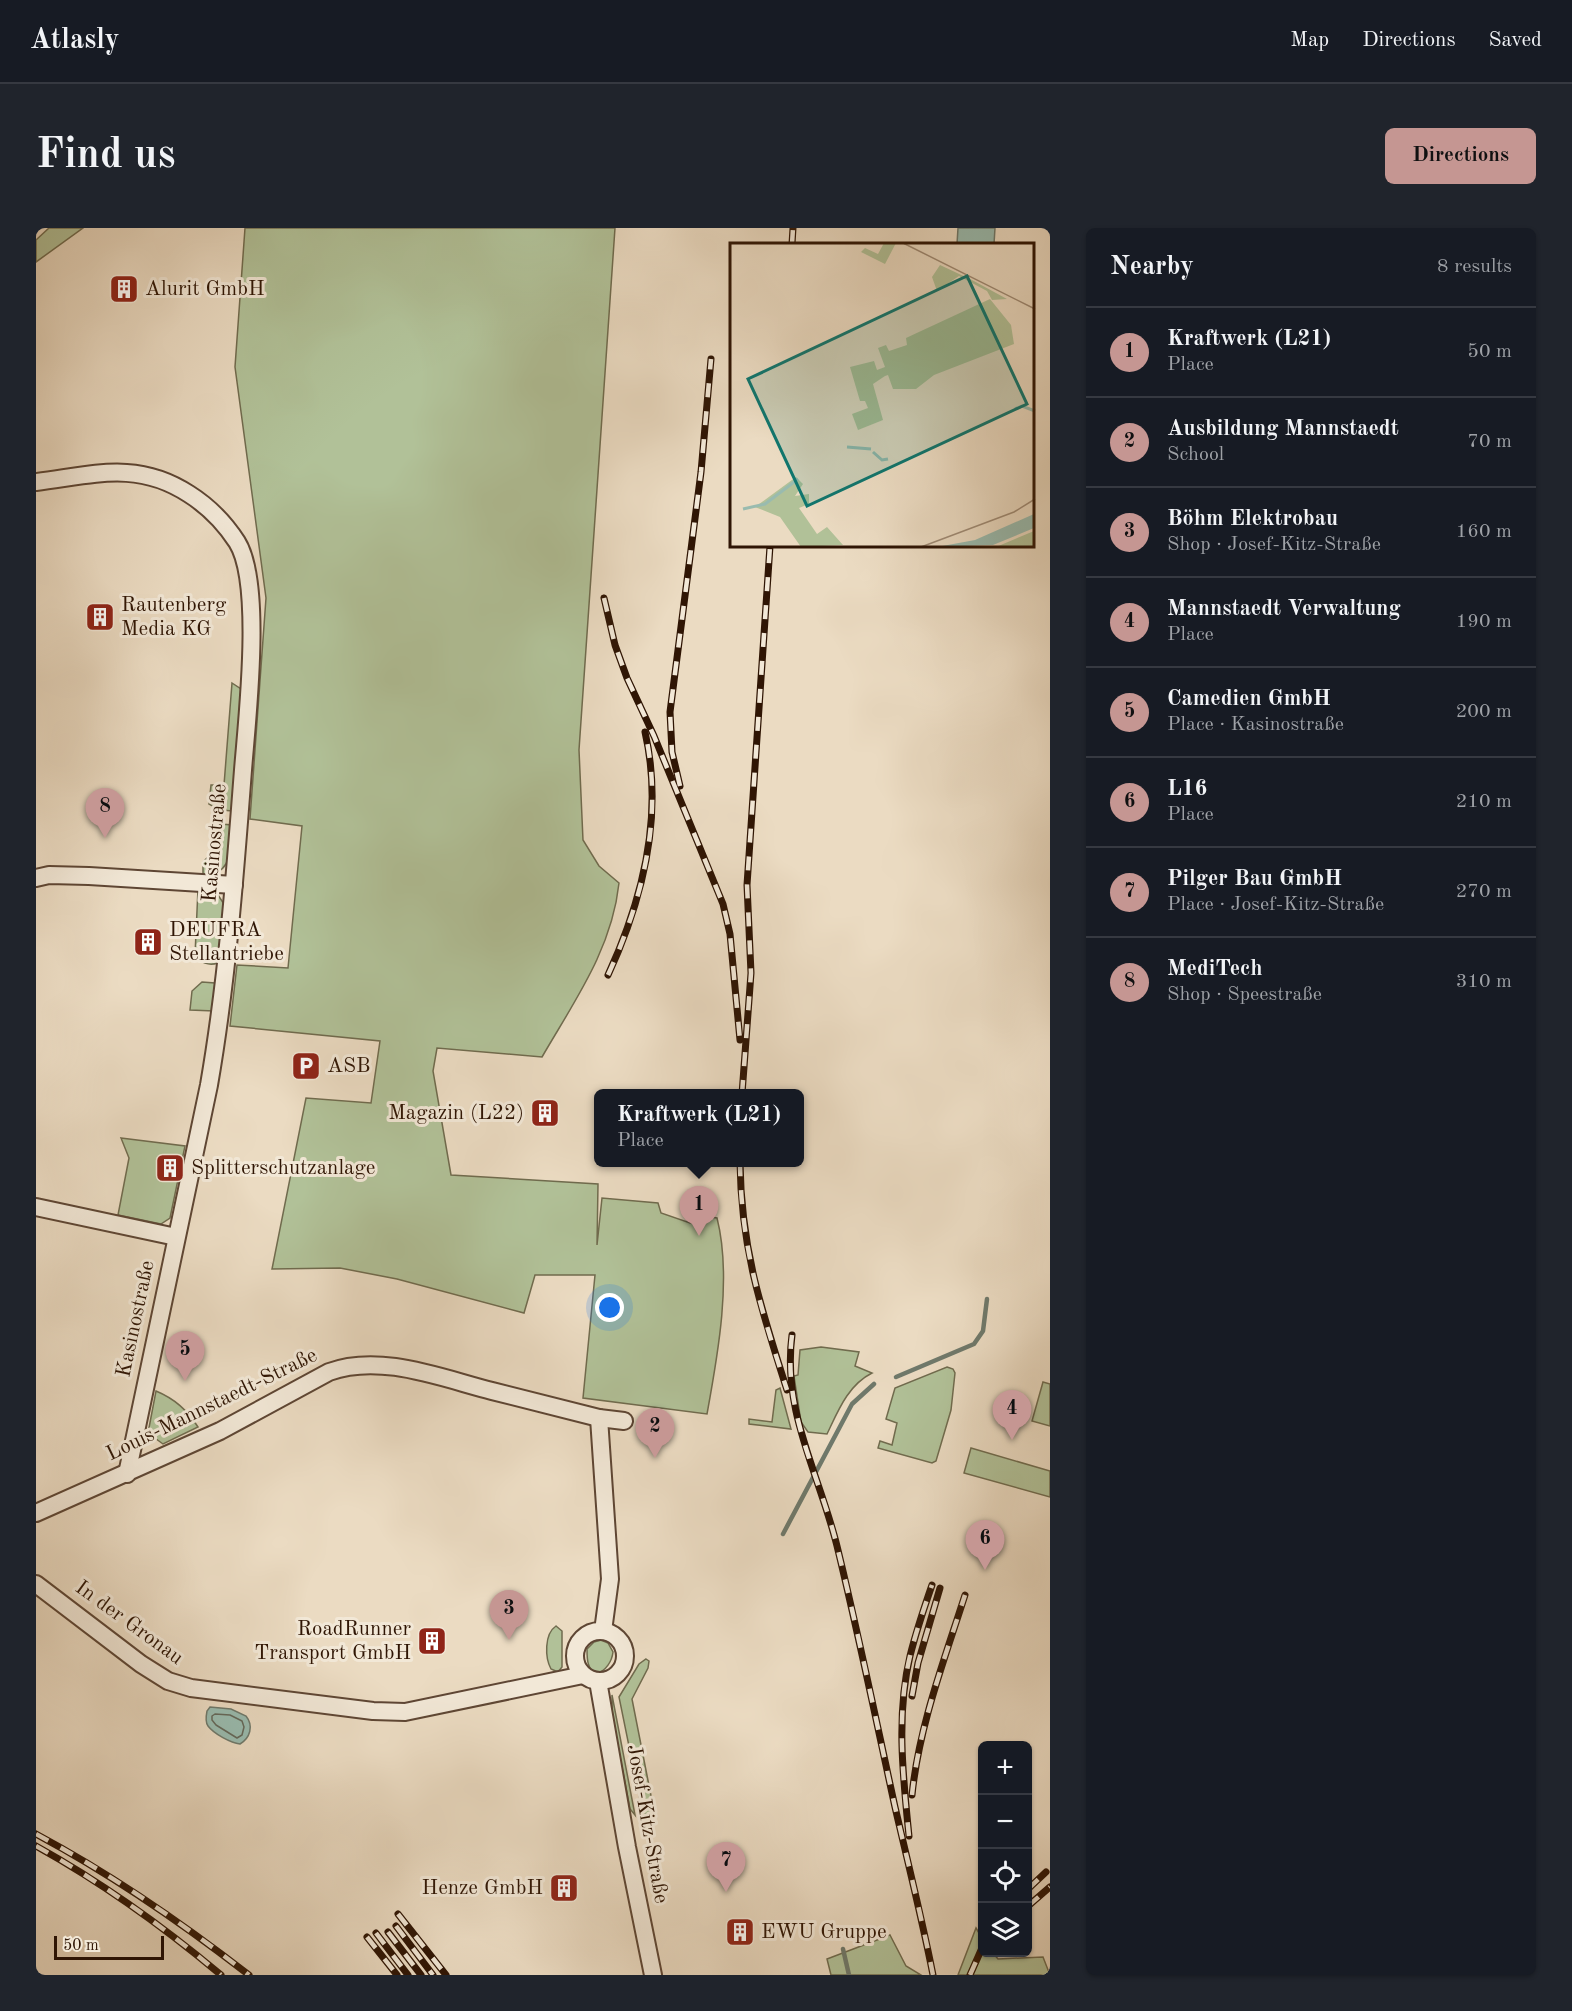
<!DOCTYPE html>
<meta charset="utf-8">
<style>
body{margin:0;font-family:"Old Standard TT",serif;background:#20242c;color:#f1f3f6}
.controls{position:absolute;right:18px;bottom:18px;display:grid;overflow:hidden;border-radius:9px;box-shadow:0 2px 4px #0004}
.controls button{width:54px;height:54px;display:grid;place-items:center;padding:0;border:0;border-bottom:2px solid #363941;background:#171b24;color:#f1f3f6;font:30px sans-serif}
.scale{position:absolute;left:18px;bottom:15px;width:110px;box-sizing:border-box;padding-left:6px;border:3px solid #2f1504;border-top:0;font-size:16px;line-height:21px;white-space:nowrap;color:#2f1504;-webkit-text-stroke:4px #f2e8d7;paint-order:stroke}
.you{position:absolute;left:574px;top:1080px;width:21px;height:21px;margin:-15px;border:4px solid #fff;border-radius:50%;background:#1a73e8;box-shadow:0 0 0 9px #1a73e833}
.badge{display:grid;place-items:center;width:39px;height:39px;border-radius:50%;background:#c59692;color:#111;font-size:20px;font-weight:700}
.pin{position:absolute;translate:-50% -50px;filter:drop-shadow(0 2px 3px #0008)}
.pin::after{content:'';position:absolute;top:32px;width:21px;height:18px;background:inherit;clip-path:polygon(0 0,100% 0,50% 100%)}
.popup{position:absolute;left:558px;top:861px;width:210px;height:78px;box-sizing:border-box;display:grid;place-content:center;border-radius:9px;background:#171b24;filter:drop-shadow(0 2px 4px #0005);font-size:20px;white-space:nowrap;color:#9ea1a6}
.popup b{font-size:22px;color:#f1f3f6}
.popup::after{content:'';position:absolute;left:50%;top:100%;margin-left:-12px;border:12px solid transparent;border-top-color:#171b24}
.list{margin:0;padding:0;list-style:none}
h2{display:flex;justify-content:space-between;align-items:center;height:78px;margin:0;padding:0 24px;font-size:26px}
h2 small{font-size:20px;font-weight:400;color:#9ea1a6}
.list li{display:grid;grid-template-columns:39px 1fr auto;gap:18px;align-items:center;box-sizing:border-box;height:90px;padding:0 24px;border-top:2px solid #363941}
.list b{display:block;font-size:22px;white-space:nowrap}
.list p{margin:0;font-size:20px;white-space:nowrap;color:#9ea1a6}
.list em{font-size:20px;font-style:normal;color:#9ea1a6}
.icon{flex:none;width:33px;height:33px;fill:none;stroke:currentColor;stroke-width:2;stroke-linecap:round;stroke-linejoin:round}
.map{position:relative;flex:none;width:1014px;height:1747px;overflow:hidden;border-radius:9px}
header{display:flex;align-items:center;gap:36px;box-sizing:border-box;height:84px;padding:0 30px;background:#171b24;border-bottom:2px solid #363941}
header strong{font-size:28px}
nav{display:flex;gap:33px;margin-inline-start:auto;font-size:21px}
.intro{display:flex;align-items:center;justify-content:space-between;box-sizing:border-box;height:144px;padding:0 36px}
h1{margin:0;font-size:42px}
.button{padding:15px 27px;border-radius:9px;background:#c59692;color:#111;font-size:21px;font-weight:700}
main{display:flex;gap:36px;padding:0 36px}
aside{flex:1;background:#171b24;border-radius:9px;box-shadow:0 2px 4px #0004}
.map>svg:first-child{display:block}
</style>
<header>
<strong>Atlasly</strong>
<nav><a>Map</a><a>Directions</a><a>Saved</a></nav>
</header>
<div class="intro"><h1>Find us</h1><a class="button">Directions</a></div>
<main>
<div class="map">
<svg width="1014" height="1747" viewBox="0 0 1014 1747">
<rect width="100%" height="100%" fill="#ebdbc2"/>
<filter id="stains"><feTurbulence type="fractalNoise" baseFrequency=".00333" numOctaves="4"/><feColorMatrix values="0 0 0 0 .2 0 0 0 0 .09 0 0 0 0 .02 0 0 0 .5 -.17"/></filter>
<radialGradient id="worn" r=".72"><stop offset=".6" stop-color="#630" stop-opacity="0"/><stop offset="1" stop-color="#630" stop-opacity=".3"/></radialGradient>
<g fill="#b1c198" stroke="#706b4e" stroke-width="1.5">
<polygon points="13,0 47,0 0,34 0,12"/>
<path d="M209,0H579L543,522L547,612L563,638L583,655C576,721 539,772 506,829L401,820L397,843L415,947L562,956L561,1017L566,970L622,975L625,985L654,995L666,988L681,990C696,1049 682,1126 671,1186L547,1170L559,1047H499L488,1085L361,1051L304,1040L236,1041L270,870L335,875L344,813L194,798L201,737L252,740L266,598L214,591L230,370L199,139Z"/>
<polygon points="196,455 205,461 205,467 197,583 184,582 173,576 175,557 188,557"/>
<path d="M185,596L196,597C193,623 198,645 167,648V634L174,627L176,597Z"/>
<path d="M162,661H178L188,676L182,735C173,738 164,735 159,727Z"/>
<polygon points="166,754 179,755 181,758 178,783 154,782 156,763"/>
<polygon points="85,910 149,918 134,990 125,996 82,987 93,930"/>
<path d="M785,1119L823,1124L819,1138L836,1145C812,1157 802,1183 791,1206L772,1204L765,1194L758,1148L762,1147L764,1122Z"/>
<polygon points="911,1139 917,1141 919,1145 915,1182 900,1233 896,1235 842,1220 844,1213 856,1217 861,1195 850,1191 859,1160"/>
<polygon points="1007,1154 1014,1156 1014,1198 996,1193"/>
<polygon points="744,1160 755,1201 713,1196 713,1191 736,1194 740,1162"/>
<path d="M120,1163C139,1171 151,1182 162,1199L127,1216L112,1205Z"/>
<polygon points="935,1220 1014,1243 1014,1269 928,1245"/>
<path d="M520,1398L526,1403V1439L522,1444L515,1441C509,1430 508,1406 520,1398Z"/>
<path d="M565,1412L572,1415L577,1424C576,1433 570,1443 561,1445C551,1442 551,1431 551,1421L558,1414Z"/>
<polygon points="610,1431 613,1433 612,1440 596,1471 618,1583 616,1585 607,1587 583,1469 603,1436"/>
<polygon points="576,1467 599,1587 594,1581 576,1487"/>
<polygon points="940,1700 946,1710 946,1724 957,1725 962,1731 1007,1729 1014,1747 922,1747"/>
<polygon points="854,1707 870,1738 885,1747 795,1747 791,1731"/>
</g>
<g fill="#99bbaf" stroke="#6f796b" stroke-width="1.5">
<polygon points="922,0 959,0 958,16 921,16"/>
<path d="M174,1479L195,1481L210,1488C218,1498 214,1510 204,1516C195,1515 178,1506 172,1498C169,1494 170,1488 171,1483Z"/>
</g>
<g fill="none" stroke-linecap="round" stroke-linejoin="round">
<polygon stroke="#64685a" stroke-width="1.5" points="179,1486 194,1487 206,1493 208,1499 206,1507 201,1510 180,1497 176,1492 176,1488"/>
<g stroke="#6f796b" stroke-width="4.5">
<polyline points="860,1149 938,1116 947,1103 951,1071"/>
<polyline points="747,1306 816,1176 838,1156"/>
<polyline points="807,1721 813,1747"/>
</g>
<g stroke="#5e4634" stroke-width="20">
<g id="street">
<path d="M0,254C57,247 101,232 153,266C172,278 188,294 201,314C227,355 211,491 207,542C199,648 191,753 173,857L91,1246"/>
<polyline points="0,650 13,647 53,648 198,657"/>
<polyline points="0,979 140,1009"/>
<polyline points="563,1190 574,1351 567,1403"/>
<path d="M0,1285L184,1203L293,1144C344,1125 405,1150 456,1163C491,1172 527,1181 563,1190L588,1193"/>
<polyline points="0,1356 105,1436 132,1453 155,1460 337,1483 369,1484 547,1447"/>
<circle cx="564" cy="1428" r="25"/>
<polyline points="562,1453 591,1619 617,1747"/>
</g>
</g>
<use href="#street" stroke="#f2e8d7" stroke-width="16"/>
<g stroke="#2f1504" stroke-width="7">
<g id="rail">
<polyline points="756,16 757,0"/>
<polyline points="568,370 579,417 591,450 618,508 687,676 694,706 704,812"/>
<polyline points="644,558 636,524 634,484 665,244 675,131"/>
<path d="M572,747C607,671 628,587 609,504"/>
<polyline points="706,866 715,745 711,657 734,318"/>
<path d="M704,934C705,1020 725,1081 751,1162"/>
<path d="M756,1107C746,1184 783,1245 801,1318C822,1404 840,1492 859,1579C872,1635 886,1691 897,1747"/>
<polyline points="876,1468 882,1435 904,1360"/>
<path d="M876,1567C883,1498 908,1433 929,1367"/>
<path d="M0,1606C75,1646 146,1695 213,1747"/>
<path d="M873,1608C867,1549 860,1487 874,1428C880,1404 888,1380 896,1357"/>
<path d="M0,1618C65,1654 128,1699 185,1747"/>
<polyline points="992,1661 1010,1644"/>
<polyline points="992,1678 1014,1659"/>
<polyline points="362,1686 410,1747"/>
<polyline points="360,1698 397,1747"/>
<polyline points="352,1704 385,1747"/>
<polyline points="340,1705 372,1747"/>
<polyline points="331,1709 361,1747"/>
<polyline points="934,1747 946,1720"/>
</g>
</g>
<use href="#rail" stroke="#f2e8d7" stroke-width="4.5" stroke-dasharray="14" stroke-linecap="butt"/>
</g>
<defs>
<g id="building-square" transform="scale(1.5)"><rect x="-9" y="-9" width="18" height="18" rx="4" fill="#8f2418" stroke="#f2e8d7"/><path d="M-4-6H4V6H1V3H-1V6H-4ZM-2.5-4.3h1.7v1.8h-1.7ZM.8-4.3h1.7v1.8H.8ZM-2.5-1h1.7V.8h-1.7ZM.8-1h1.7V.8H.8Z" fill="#fff"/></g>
<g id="parking-square" transform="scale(1.5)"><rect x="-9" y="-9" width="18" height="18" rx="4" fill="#8f2418" stroke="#f2e8d7"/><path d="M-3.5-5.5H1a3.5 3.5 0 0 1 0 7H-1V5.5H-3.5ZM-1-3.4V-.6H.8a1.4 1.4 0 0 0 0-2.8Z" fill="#fff"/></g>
</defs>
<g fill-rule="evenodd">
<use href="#building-square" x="88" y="61"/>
<use href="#building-square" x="64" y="389"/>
<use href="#building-square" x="112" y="714"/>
<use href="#parking-square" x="270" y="838"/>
<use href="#building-square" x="509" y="885"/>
<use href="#building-square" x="134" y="940"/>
<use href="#building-square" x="396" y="1413"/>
<use href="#building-square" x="528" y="1660"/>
<use href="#building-square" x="704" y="1704"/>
</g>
<g text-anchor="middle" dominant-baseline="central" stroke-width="6" stroke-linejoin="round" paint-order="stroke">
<g font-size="21" fill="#2f1504" stroke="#f2e8d7" text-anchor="start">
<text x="109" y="61">Alurit GmbH</text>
<text x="85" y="377">Rautenberg<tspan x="85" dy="24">Media KG</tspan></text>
<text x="133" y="702">DEUFRA<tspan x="133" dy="24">Stellantriebe</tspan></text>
<text x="291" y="838">ASB</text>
<text x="488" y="885" text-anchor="end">Magazin (L22)</text>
<text x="155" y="940">Splitterschutzanlage</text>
<text x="375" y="1401" text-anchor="end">RoadRunner<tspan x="375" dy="24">Transport GmbH</tspan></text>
<text x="507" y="1660" text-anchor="end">Henze GmbH</text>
<text x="725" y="1704">EWU Gruppe</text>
</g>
<g font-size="21" fill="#2f1504" stroke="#f2e8d7">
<text transform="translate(179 615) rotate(-85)">Kasinostraße</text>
<text transform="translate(100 1091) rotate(-78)">Kasinostraße</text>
<text transform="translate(176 1177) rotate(-26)">Louis-Mannstaedt-Straße</text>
<text transform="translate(93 1395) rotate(36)">In der Gronau</text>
<text transform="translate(611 1596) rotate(80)">Josef-Kitz-Straße</text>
</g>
</g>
<g transform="translate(694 15)">
<rect width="304" height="304" fill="#ebdbc2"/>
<path d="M154,0H166L155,21L131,9L135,5L148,11ZM210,22L242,37L277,56L262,57L257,48L229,33L207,48L202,34ZM260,56L281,82L284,101L204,132L186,146H163L158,132L155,133L143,141L153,177L128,187L122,171L138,165L135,158H130L120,124L144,118L147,127L155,124L148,105L156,102L159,108L177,102L176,95ZM66,234L73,241L65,253L79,251V261L69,265L76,275L87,291L97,284L113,302L71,304L50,274L25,264ZM304,288V304H266Z" fill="#b1c198"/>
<path d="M304,271V285L263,302L207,304L245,297Z" fill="#99bbaf"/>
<path fill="none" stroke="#99bbaf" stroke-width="3" d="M285,166L292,163L305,168M117,204L141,206M143,209L152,217L158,216M13,266L35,261L68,236"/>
<path fill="none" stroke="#a08c76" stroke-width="1.5" d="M173,0L305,66M0,135V173M191,304L284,269L305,256"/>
<path fill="#0f766e" fill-opacity="0.15" stroke="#0f766e" stroke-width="3" d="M237,33L297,161L77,263L18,136Z"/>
<rect width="304" height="304" fill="none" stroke="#2f1504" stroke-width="3"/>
</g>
<rect width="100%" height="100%" filter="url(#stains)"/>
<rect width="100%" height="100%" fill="url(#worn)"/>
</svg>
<div class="controls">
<button>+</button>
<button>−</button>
<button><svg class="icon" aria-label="locate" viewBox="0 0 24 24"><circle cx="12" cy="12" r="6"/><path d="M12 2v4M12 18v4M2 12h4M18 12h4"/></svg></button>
<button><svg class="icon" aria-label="layers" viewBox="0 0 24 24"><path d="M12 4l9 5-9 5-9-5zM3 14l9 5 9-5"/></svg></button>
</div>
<div class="scale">50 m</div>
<div class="you"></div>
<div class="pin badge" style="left:663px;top:1008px">1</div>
<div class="popup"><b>Kraftwerk (L21)</b>Place</div>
<div class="pin badge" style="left:619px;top:1230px">2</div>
<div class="pin badge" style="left:473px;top:1412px">3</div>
<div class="pin badge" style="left:976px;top:1212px">4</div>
<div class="pin badge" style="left:149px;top:1153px">5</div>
<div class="pin badge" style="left:949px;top:1342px">6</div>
<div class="pin badge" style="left:690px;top:1664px">7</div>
<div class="pin badge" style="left:69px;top:610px">8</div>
</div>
<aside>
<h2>Nearby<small>8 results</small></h2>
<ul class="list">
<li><span class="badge">1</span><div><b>Kraftwerk (L21)</b><p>Place</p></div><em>50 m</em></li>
<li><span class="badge">2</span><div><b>Ausbildung Mannstaedt</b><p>School</p></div><em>70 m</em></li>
<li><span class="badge">3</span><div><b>Böhm Elektrobau</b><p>Shop · Josef-Kitz-Straße</p></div><em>160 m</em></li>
<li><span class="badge">4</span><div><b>Mannstaedt Verwaltung</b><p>Place</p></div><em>190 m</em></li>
<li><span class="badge">5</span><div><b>Camedien GmbH</b><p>Place · Kasinostraße</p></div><em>200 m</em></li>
<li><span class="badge">6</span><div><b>L16</b><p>Place</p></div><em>210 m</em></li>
<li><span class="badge">7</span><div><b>Pilger Bau GmbH</b><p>Place · Josef-Kitz-Straße</p></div><em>270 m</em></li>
<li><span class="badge">8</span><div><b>MediTech</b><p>Shop · Speestraße</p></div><em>310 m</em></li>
</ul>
</aside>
</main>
